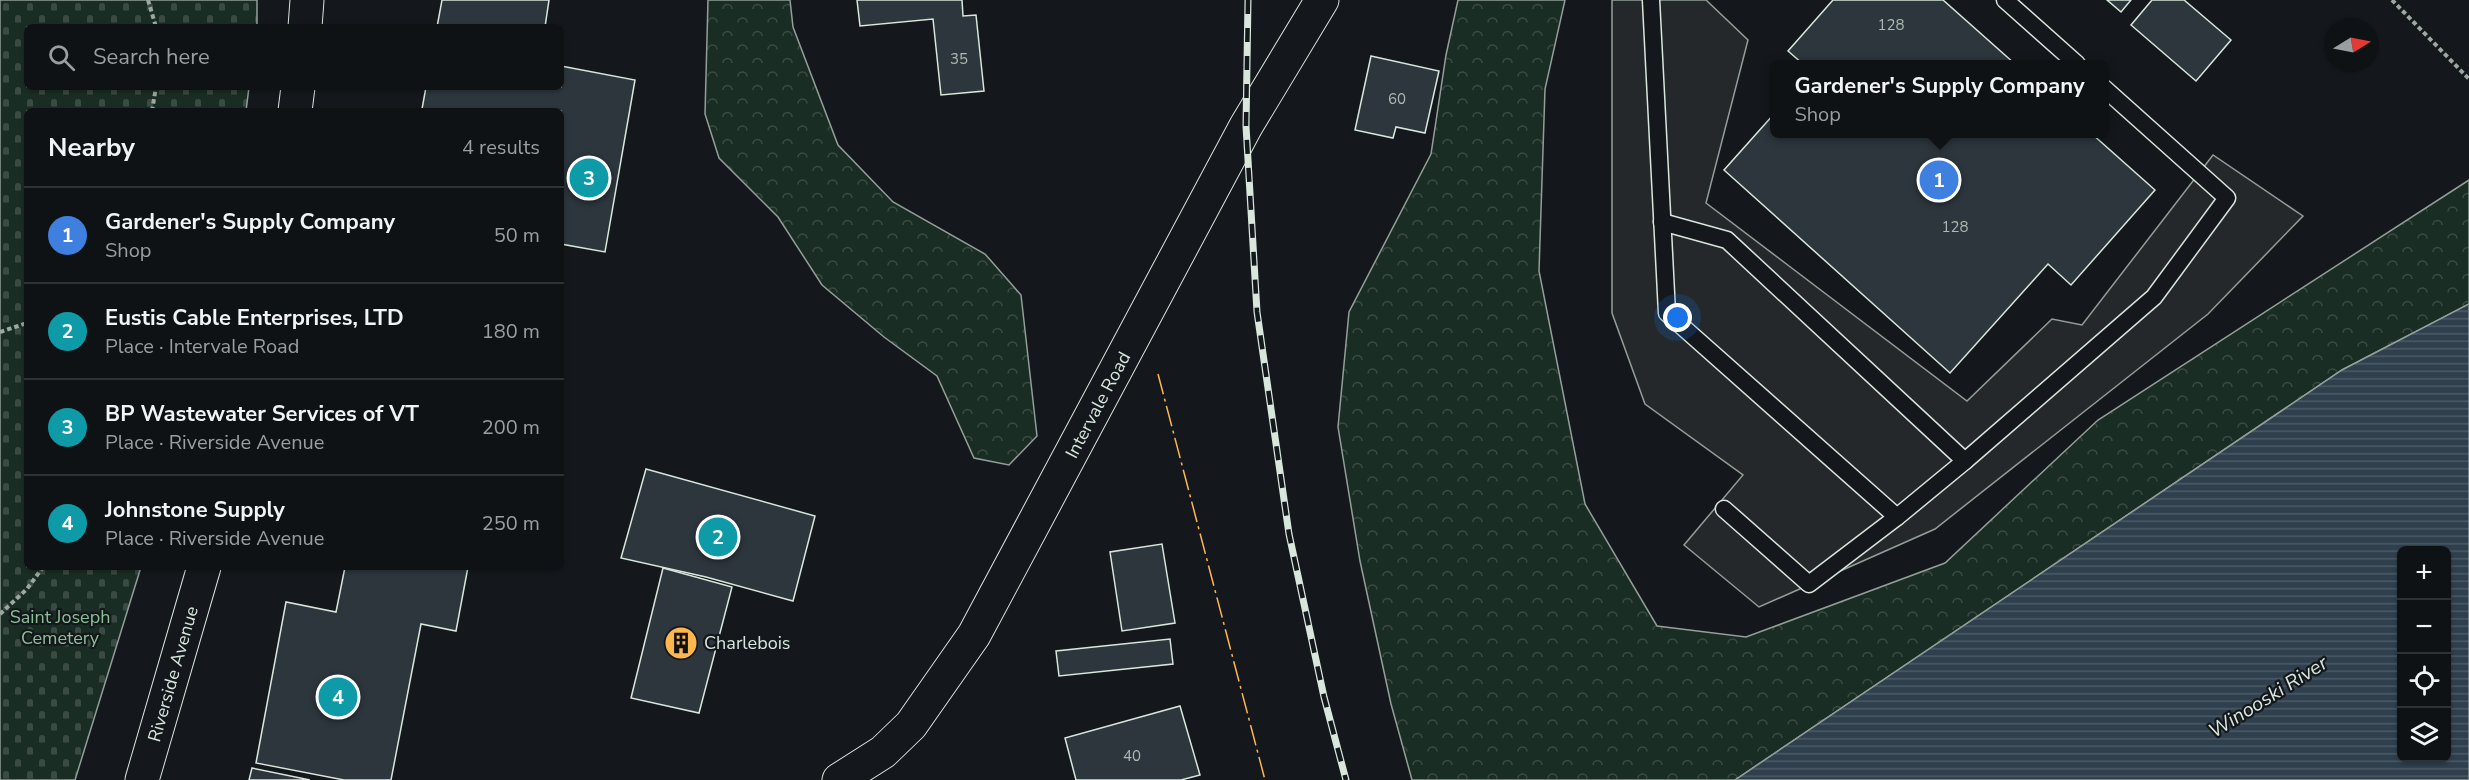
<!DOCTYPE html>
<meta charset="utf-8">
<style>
body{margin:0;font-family:"Nunito Sans",sans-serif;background:#1d2022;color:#f1f3f6}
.controls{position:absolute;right:18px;bottom:18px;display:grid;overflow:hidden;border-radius:9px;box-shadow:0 2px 4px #0004}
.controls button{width:54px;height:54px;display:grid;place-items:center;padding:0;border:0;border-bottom:2px solid #2f3234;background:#0f1215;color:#f1f3f6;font:30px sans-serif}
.compass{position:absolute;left:2325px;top:18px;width:54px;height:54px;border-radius:50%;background:#0f1215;box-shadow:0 2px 4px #0004;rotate:80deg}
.you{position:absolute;left:1678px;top:318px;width:21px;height:21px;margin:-15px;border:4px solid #fff;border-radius:50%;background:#1a73e8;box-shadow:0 0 0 9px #1a73e833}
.badge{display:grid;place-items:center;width:39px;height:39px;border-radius:50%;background:#8c9099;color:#fff;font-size:20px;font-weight:700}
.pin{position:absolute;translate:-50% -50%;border:3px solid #fff;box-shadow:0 2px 6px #0006}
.popup{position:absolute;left:1770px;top:60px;width:339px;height:78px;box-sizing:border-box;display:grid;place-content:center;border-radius:9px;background:#0f1215;filter:drop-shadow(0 2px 4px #0005);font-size:20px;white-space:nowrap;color:#9b9ea0}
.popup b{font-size:22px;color:#f1f3f6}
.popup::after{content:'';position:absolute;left:50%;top:100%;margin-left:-12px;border:12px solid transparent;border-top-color:#0f1215}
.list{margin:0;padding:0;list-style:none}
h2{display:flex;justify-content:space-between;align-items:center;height:78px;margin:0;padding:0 24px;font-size:26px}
h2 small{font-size:20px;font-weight:400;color:#9b9ea0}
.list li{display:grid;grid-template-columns:39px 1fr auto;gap:18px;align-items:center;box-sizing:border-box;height:96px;padding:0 24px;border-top:2px solid #2f3234}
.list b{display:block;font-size:22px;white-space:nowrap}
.list p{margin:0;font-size:20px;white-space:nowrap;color:#9b9ea0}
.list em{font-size:20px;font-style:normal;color:#9b9ea0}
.icon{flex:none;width:33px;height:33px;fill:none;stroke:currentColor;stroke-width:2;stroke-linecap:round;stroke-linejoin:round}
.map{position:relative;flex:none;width:2469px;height:780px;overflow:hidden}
.search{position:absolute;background:#0f1215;box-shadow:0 2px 4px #0004;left:24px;top:24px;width:540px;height:66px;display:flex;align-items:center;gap:15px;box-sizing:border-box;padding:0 21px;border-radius:9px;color:#9b9ea0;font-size:22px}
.panel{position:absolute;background:#0f1215;box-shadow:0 2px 4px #0004;left:24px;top:108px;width:540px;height:462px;border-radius:9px}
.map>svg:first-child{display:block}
</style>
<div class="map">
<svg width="2469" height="780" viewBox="0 0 2469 780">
<defs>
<pattern id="forest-crowns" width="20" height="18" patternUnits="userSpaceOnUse" patternTransform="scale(1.5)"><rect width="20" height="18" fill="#1a2d24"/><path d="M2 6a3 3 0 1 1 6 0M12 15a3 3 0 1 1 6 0" fill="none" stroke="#3b4b43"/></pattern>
<pattern id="cemetery-stones" width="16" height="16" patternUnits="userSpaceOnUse" patternTransform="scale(1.5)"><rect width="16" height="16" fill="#1a2d24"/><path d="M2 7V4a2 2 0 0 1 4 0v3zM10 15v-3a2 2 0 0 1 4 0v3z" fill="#3b4b43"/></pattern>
<pattern id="water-rules" width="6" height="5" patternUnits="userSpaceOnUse" patternTransform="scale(1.5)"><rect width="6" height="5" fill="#2f3f4d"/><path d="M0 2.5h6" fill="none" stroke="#4c5b66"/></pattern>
</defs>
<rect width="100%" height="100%" fill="#14181c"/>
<g fill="url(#forest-crowns)" stroke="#939e99" stroke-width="1.5">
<polygon points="708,0 790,0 793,27 838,145 893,202 985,254 1021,295 1037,436 1009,465 974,458 937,376 884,337 822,285 778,217 719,158 705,114"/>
<polygon points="1458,0 1565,0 1545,89 1539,271 1585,504 1657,626 1746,637 1945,563 2098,420 2469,180 2469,304 2342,370 1735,780 1412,780 1391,704 1360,561 1338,427 1349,312 1431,154 1446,55"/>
</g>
<polygon fill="url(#cemetery-stones)" stroke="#939e99" stroke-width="1.5" points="0,0 257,0 257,27 27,27 27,87 249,87 246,111 27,111 27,567 141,567 75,780 0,780"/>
<polygon fill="#24282b" stroke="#939e99" stroke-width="1.5" points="1612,0 1706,0 1748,40 1706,203 1967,401 2052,319 2082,325 2213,155 2303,216 2208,314 1935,529 1759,607 1684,545 1743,475 1645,404 1612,313"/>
<path fill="url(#water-rules)" stroke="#939e99" stroke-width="1.5" fill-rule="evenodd" d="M2469,304V780H1735L2342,370ZM2402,550H2446V758H2402Z"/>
<g fill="#2c363c" stroke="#d8e6dc" stroke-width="1.5">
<polygon points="442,0 549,0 545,27 437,27"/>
<polygon points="857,0 962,0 963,16 976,15 984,91 941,95 933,19 860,26"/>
<polygon points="1833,0 1943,0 2015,64 1803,64 1788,51"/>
<polygon points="2107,0 2131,0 2121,12"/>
<polygon points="2152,0 2184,0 2231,40 2196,81 2131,25"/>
<polygon points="1371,56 1439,71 1425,133 1396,127 1393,138 1355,130"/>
<polygon points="561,66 635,80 605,252 561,244 561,111 422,109 426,87 561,87"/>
<polygon points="1774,114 1774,134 2092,134 2155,190 2071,285 2048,264 1950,373 1724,170"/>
<polygon points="646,469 815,516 793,601 706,577 621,558"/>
<polygon points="1162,544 1175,623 1122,631 1110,552"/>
<polygon points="345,567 468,567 456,631 421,624 391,780 344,780 256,763 286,602 336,612"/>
<polygon points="663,568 732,587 699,713 631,698"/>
<polygon points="1170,639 1173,664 1059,676 1056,651"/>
<polygon points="1180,706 1200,775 1181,780 1076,780 1065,738"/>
<polygon points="252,768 310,780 249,780"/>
</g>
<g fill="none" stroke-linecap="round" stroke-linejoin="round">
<g stroke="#d8e6dc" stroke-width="19">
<g id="lane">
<polyline points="1651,0 1667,313 1897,517 1965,461 2154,297 2227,198 2104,88"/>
<polyline points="2005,0 2077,64"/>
<polyline points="1662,222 1727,240 1965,461"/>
<polyline points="1724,509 1809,584 1897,517"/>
</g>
</g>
<g stroke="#d8e6dc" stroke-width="35">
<polyline id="street" points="839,780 883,752 911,725 974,635 1246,126 1322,0"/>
</g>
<g stroke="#d8e6dc" stroke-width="35">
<g id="primary">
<polyline points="305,27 307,0"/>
<polyline points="295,111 298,87"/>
<polyline points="142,780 204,567"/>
</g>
</g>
<g stroke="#9da8a2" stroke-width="4" stroke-dasharray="4.5 3" stroke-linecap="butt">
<polyline points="148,0 156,27"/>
<polyline points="2392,0 2469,79"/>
<polyline points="152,111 156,87"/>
<polyline points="0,332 27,323"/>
<polyline points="0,614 27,589 43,567"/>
</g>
<use href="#lane" stroke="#14181c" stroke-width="16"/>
<use href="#street" stroke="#14181c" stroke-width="33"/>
<use href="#primary" stroke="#14181c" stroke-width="33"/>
<g stroke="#d8e6dc" stroke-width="7">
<polyline id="rail" points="1248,0 1246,126 1257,312 1289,534 1324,697 1346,780"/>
</g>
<use href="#rail" stroke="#14181c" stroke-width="4.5" stroke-dasharray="14" stroke-linecap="butt"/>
<polyline stroke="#ffb74d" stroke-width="1.5" stroke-dasharray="21 4.5 3 4.5" stroke-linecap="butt" points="1158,374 1265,780"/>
</g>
<defs>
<g id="building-disc" transform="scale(1.725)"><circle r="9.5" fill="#ffb74d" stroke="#14181c"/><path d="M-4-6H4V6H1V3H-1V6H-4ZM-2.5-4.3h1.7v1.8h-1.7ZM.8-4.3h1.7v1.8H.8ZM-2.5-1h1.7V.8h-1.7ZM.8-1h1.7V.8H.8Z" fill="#111"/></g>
</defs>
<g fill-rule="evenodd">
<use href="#building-disc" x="681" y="643"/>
</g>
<g text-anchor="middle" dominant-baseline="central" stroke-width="4.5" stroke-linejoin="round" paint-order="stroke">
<g font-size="15" fill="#adbab4">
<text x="1891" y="25">128</text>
<text x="959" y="59">35</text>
<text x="1397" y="99">60</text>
<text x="1955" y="227">128</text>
<text x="1132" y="756">40</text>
</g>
<g font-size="18" fill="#d8e6dc" stroke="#14181c">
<text transform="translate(1098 405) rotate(-62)">Intervale Road</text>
<text transform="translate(173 674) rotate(-74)">Riverside Avenue</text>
</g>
<g font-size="18" fill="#8ac095" stroke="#14181c">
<text x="60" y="617">Saint Joseph<tspan x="60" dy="21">Cemetery</tspan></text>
</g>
<g font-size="18" fill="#d8e6dc" stroke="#14181c" text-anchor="start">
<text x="704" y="643">Charlebois</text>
</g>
<g font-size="20" font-style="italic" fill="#d8e6dc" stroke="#14181c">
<text transform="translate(2268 697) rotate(-32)">Winooski River</text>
</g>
</g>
</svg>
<div class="controls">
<button>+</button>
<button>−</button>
<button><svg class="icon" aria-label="locate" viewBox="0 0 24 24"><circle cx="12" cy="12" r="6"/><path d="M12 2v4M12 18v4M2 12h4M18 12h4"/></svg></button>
<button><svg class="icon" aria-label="layers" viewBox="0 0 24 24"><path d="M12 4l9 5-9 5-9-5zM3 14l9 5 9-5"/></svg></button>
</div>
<svg class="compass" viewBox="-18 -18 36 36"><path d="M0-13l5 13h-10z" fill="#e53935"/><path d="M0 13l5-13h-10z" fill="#9b9ea0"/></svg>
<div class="you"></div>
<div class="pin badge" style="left:1939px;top:180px;background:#3f7fe0">1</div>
<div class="popup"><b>Gardener's Supply Company</b>Shop</div>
<div class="pin badge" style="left:718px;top:537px;background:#0f9aa8">2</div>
<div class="pin badge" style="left:589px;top:178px;background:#0f9aa8">3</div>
<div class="pin badge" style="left:338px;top:697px;background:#0f9aa8">4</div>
<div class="search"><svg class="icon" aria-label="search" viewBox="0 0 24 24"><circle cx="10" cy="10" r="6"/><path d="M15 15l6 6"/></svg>Search here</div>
<section class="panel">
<h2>Nearby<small>4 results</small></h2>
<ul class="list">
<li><span class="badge" style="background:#3f7fe0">1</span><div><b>Gardener's Supply Company</b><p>Shop</p></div><em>50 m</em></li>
<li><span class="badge" style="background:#0f9aa8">2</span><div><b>Eustis Cable Enterprises, LTD</b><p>Place · Intervale Road</p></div><em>180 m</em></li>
<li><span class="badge" style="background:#0f9aa8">3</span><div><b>BP Wastewater Services of VT</b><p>Place · Riverside Avenue</p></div><em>200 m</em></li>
<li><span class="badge" style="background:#0f9aa8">4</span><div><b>Johnstone Supply</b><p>Place · Riverside Avenue</p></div><em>250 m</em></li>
</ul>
</section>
</div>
